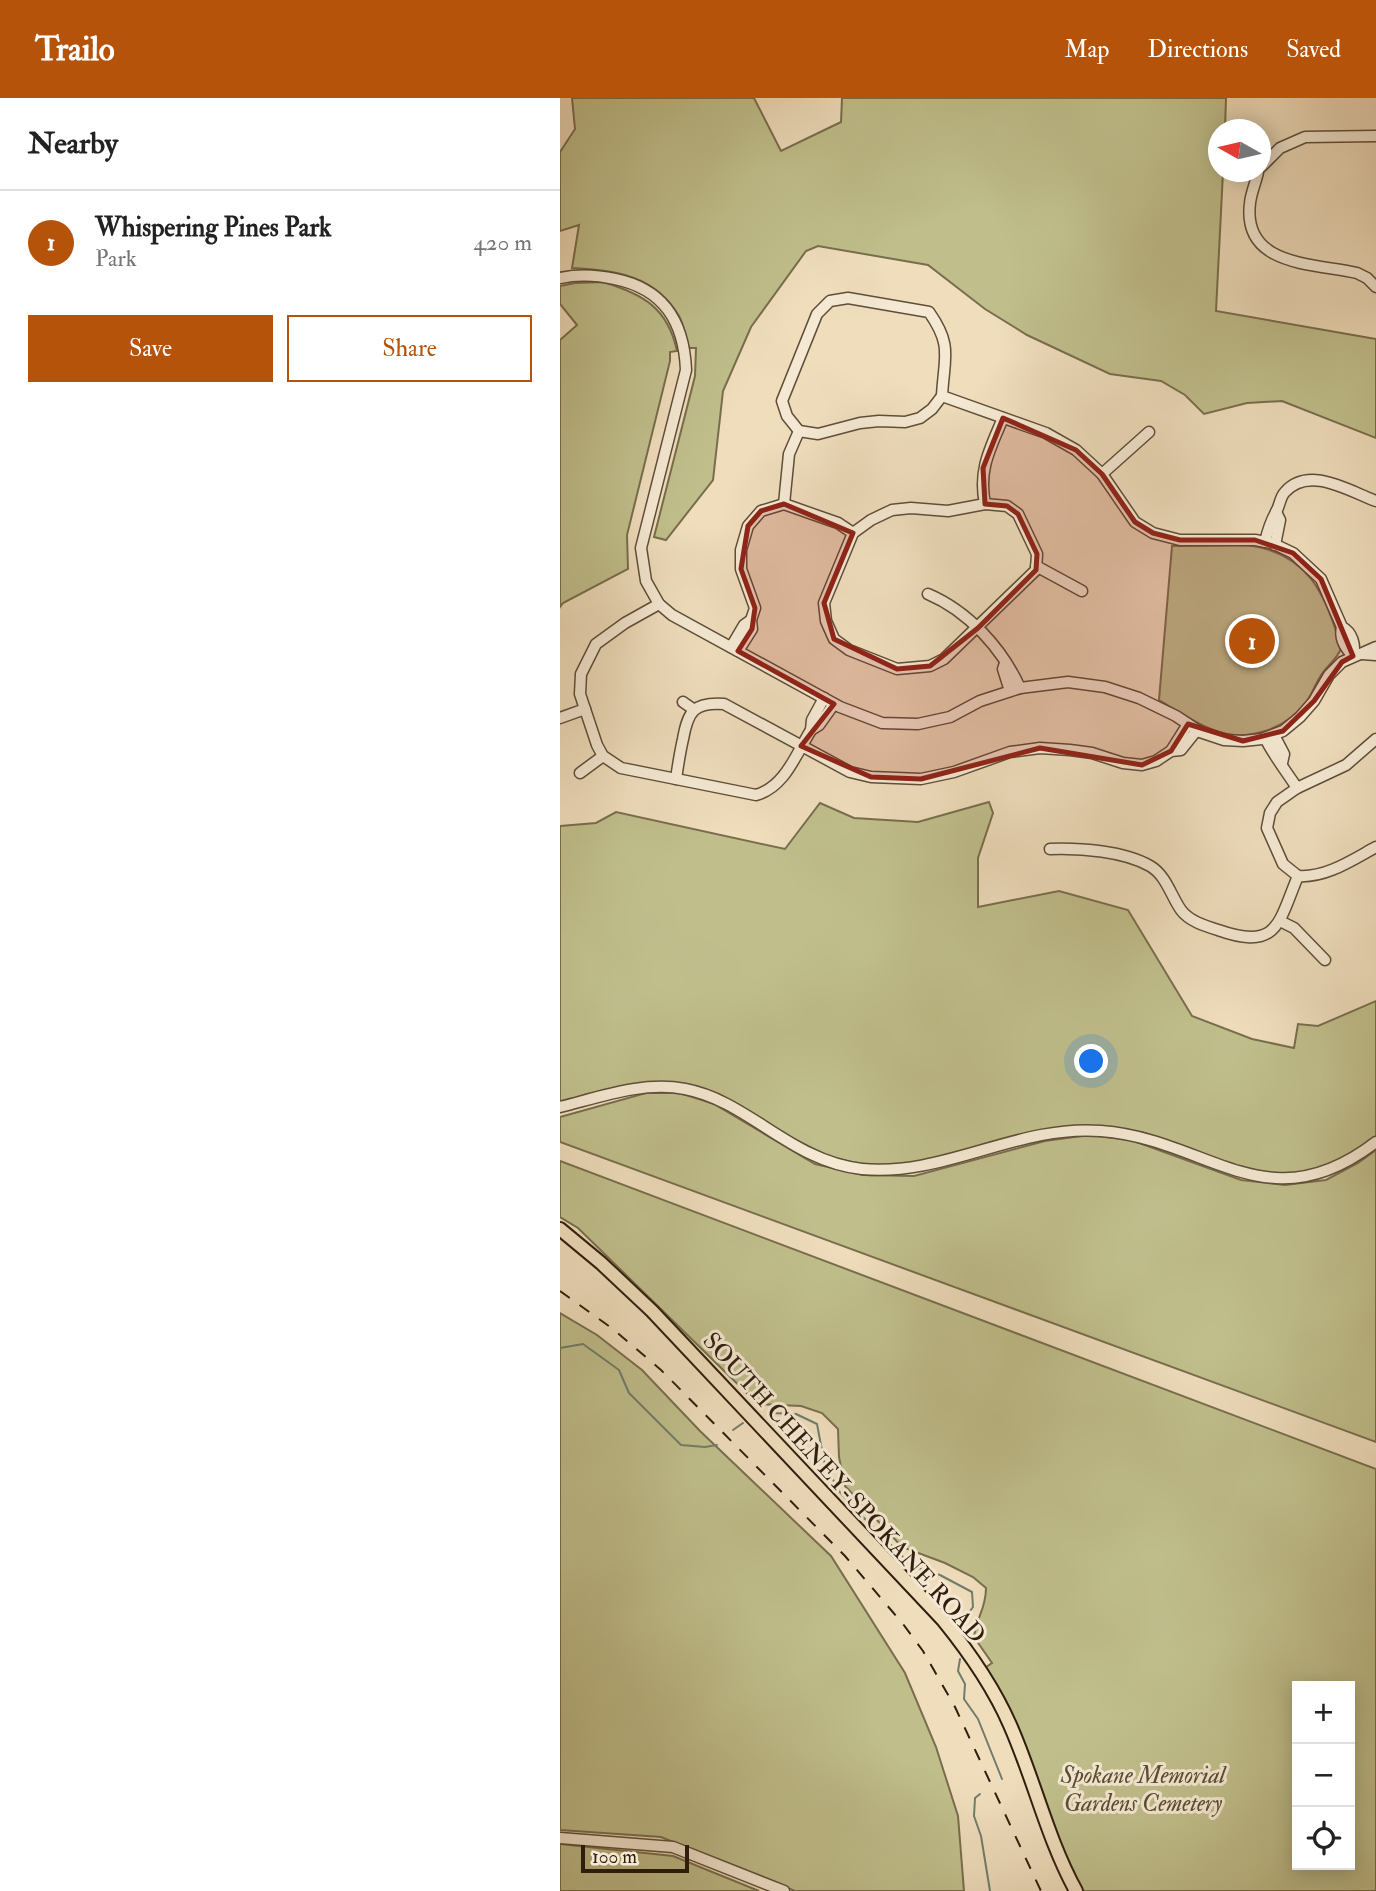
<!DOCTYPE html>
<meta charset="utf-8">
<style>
body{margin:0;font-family:"IM FELL Double Pica",serif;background:#f2f2f2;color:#222}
.controls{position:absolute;right:21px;bottom:21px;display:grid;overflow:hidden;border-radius:0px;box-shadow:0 4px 18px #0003}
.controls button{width:63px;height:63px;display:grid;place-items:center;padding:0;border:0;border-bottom:2px solid #e0e0e0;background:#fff;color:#222;font:35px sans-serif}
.compass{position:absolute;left:648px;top:21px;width:63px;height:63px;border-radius:50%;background:#fff;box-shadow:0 4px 18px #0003;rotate:278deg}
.scale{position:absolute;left:21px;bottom:18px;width:108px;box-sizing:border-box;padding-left:7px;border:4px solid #2f1e0e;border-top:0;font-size:19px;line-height:24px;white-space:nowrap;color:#2f1e0e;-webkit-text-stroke:5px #f5e9d3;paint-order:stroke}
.you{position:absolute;left:532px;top:964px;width:24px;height:24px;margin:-18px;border:5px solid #fff;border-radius:50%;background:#1a73e8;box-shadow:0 0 0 10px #1a73e833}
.badge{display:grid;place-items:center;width:46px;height:46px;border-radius:50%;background:#b45309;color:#fff;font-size:23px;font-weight:700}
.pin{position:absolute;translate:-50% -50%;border:4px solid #fff;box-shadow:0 2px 7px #0006}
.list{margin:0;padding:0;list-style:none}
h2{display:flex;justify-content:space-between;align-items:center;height:91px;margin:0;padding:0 28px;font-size:30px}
h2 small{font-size:23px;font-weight:400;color:#767676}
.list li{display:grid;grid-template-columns:46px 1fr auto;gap:21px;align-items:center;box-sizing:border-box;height:105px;padding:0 28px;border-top:2px solid #e0e0e0}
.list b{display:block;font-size:26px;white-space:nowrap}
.list p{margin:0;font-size:23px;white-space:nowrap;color:#767676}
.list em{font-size:23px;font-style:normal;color:#767676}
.actions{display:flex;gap:14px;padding:21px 28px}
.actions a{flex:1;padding:16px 0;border:2px solid #b45309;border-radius:0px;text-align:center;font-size:24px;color:#b45309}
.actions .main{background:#b45309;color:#fff}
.icon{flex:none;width:38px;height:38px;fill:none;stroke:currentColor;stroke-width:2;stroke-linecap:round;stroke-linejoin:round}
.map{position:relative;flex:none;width:816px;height:1793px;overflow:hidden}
header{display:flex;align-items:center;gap:42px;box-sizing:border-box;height:98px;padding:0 35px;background:#b45309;color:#fff}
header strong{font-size:33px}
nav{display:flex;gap:38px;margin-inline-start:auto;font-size:24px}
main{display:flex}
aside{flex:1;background:#fff}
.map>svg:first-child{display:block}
</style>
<header>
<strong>Trailo</strong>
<nav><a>Map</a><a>Directions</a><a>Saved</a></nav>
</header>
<main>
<aside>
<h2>Nearby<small></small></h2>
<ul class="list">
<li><span class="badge">1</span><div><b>Whispering Pines Park</b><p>Park</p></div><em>420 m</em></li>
</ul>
<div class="actions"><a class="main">Save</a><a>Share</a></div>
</aside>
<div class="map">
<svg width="816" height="1793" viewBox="0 0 816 1793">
<rect width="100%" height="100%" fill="#efddbc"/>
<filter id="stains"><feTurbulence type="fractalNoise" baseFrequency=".00286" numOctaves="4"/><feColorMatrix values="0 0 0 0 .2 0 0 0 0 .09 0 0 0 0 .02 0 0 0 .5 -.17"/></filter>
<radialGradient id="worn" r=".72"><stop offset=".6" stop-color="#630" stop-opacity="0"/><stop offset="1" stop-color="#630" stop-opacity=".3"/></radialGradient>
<g fill="#c0bf8c" stroke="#786e4d" stroke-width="2" fill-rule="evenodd">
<path d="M12,0H194L221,53L281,24L282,0H666L665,31L659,32V74H663L656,213L816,241V340L722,303L687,305L644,316L625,297L601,283L550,276L467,237L425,211L368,167L258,148L246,153L191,229L163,293L153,382L106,442L94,439L135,278L136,250H129C126,240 124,227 119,218C95,177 55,172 12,170L19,127L0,133V54L15,31Z"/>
<path d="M43,184C83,196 108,210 117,253L110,254V263L67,437L68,471L3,505L0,509V242L17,227L0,206V188L15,185Z"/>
<path d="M686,447C747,454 766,495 781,550C778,561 765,569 760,579C755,587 752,596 747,603C726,632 684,646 651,631C633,624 616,612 599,602L612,448Z"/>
<polygon points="429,704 433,715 418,760 418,809 499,793 568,812 632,918 692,941 734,950 738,926 758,928 816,903 816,1039 775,1066 745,1075 716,1076 664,1066 585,1035 550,1029 513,1028 354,1067 313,1068 272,1060 125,987 0,1007 0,728 36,725 56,714 225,751 260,705 294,720 358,724"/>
<polygon points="86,995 120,995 154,1006 255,1066 303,1077 354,1078 485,1043 529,1037 571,1042 681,1082 725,1087 766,1082 798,1065 816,1052 816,1344 0,1044 0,1019"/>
<path d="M0,1063L816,1371V1793H516L420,1573L432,1565L414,1539C416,1519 426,1512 426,1490L413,1479L385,1465L342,1449L285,1388L279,1359L278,1331L262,1315L241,1308L198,1306L18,1130L0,1119ZM737,1588H790V1767H737Z"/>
<polygon points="0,1215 37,1237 82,1272 140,1333 271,1458 345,1575 376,1649 398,1718 404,1793 235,1793 101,1739 0,1732"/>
<polygon points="0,1746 113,1758 199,1793 0,1793"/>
</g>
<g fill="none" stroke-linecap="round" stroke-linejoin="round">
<g stroke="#707d6c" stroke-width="2">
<polyline points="0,1250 23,1246 59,1272 69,1295 121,1347 145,1349 157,1347"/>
<polyline points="210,1315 236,1316 257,1326 264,1363 278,1392 300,1416 352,1468 380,1477 412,1494 413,1509 400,1527"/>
<polyline points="173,1332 183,1325"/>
<polyline points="400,1561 398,1573 405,1586 404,1601 418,1621 442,1681"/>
<polyline points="420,1696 415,1700 414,1718 421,1738 430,1793"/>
</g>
<g stroke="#5f4e3a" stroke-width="13">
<g id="minor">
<polyline points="701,69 720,50 745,39 816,38"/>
<path d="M698,74C696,84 691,95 690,105C682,169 754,165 797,175L807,180L816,189"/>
<path d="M0,180C18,176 37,177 55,181C104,191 124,224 126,272L81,450L86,483L99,506L112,517L280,609L322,625L358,626L390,619L420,603L460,590L508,584L545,589L579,600L616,618L640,634L664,642L683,643L702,641L723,633L740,619L754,603L769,577L782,564L816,549"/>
<path d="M382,298L486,335L516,352L542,376L575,424L593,435L620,442H695L712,445L733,455L761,481L782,529C792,534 796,547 793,558"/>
<path d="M239,333L227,318L222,303L257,216L270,203L288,200L369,214C393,248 384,259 382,298"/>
<polyline points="239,333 258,336 300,325 319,323 345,324 360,320 372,311 382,298"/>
<polyline points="542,376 589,334"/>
<polyline points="224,406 229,356 239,333"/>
<polygon points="425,406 447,408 458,416 477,456 476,472 384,561 370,568 337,571 289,552 274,541 266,523 264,505 293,435 311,422 332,412 351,410 388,413"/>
<path d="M425,406C418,372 430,351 443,320"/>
<path d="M705,444C708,431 710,425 716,414C720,407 720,399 725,394C749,367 789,393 816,403"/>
<polyline points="715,447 720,422 716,414"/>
<polyline points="476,468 522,493"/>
<path d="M368,496C408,513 442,550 460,590"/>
<path d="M99,506L65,525L36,546L21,576L20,596L37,647L43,658L61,670L196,697C225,689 236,656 251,632L252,622L264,600"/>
<path d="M782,529C779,541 785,550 793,558"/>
<polyline points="171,549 184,527 191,522"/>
<polyline points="178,553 192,531 191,522 195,510 181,471 181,452 188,428 201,413 224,406 278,425 293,435"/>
<polyline points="802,556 816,557"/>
<polyline points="445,565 443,571 450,593"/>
<polyline points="123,604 133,611"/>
<polyline points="0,620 25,611"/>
<polyline points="251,632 259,627 274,606"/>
<polyline points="714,637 724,656 722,665"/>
<path d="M705,640C714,658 726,673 737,690"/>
<polyline points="611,653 628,626"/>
<polyline points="20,675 43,658"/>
<path d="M116,681C118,667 120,654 123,641C128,613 134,604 164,606L290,674L311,679L361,681L394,674L450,654L480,650L510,652L532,655L563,665L582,667L596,663L611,653L621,652L637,632"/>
<path d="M490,751C521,750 564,753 590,768C606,777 611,798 621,812C629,823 645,828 658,832C718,853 718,826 738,778"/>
<polyline points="738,778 723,766 707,730 710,715 717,704 737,690 786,667 816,641"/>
<path d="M738,778C766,780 792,762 816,749"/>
<polyline points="720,823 734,830 765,862"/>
<path d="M0,1009C40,999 83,983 125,991C189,1003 230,1063 302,1071C384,1079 459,1026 541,1033C649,1041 707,1128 816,1044"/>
<polyline points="0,1740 113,1749 224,1793"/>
</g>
</g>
<g stroke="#2f1e0e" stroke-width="16">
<path id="major" d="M0,1131L41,1165L92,1213L383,1522C409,1554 433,1588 450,1627C474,1681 487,1740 516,1793"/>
</g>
<use href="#minor" stroke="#f5e9d3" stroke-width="10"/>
<use href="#major" stroke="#efddbc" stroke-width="12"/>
<polyline stroke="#2f1e0e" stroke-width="2" stroke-dasharray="12 12" stroke-linecap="butt" points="0,1193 53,1231 101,1272 285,1458 343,1526 363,1553 395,1609 481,1793"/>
</g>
<path fill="#8f2418" fill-opacity="0.2" stroke="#8f2418" stroke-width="5" stroke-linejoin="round" d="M443,320L516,352L542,376L575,424L593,435L620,442H695L733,455L761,481L793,558L782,564L754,603L723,633L683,643L628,626L611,653L582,667L480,650L361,681L311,679L241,648L274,606L178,553L192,531L195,510L181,471L188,428L201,413L224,406L293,435L264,505L274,541L337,571L370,568L418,530L476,472L477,456L458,416L447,408L425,406L423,370Z"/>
<g text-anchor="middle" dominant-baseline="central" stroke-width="6" stroke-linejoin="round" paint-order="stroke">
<g font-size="24" fill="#2f1e0e" stroke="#f5e9d3">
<text transform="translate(284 1390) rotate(48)">SOUTH CHENEY-SPOKANE ROAD</text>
</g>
<g font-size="24" font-style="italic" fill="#5a4e34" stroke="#f5e9d3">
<text x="583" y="1677">Spokane Memorial<tspan x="583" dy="28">Gardens Cemetery</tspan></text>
</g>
</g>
<rect width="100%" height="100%" filter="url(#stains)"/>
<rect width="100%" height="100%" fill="url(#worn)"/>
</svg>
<div class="controls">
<button>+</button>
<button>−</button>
<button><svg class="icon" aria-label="locate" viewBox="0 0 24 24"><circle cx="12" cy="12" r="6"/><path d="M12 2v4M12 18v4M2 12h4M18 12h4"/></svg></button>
</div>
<svg class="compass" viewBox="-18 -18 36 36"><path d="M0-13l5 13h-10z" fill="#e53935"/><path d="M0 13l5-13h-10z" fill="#767676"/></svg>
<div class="scale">100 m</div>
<div class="you"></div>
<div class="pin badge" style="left:692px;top:543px">1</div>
</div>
</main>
